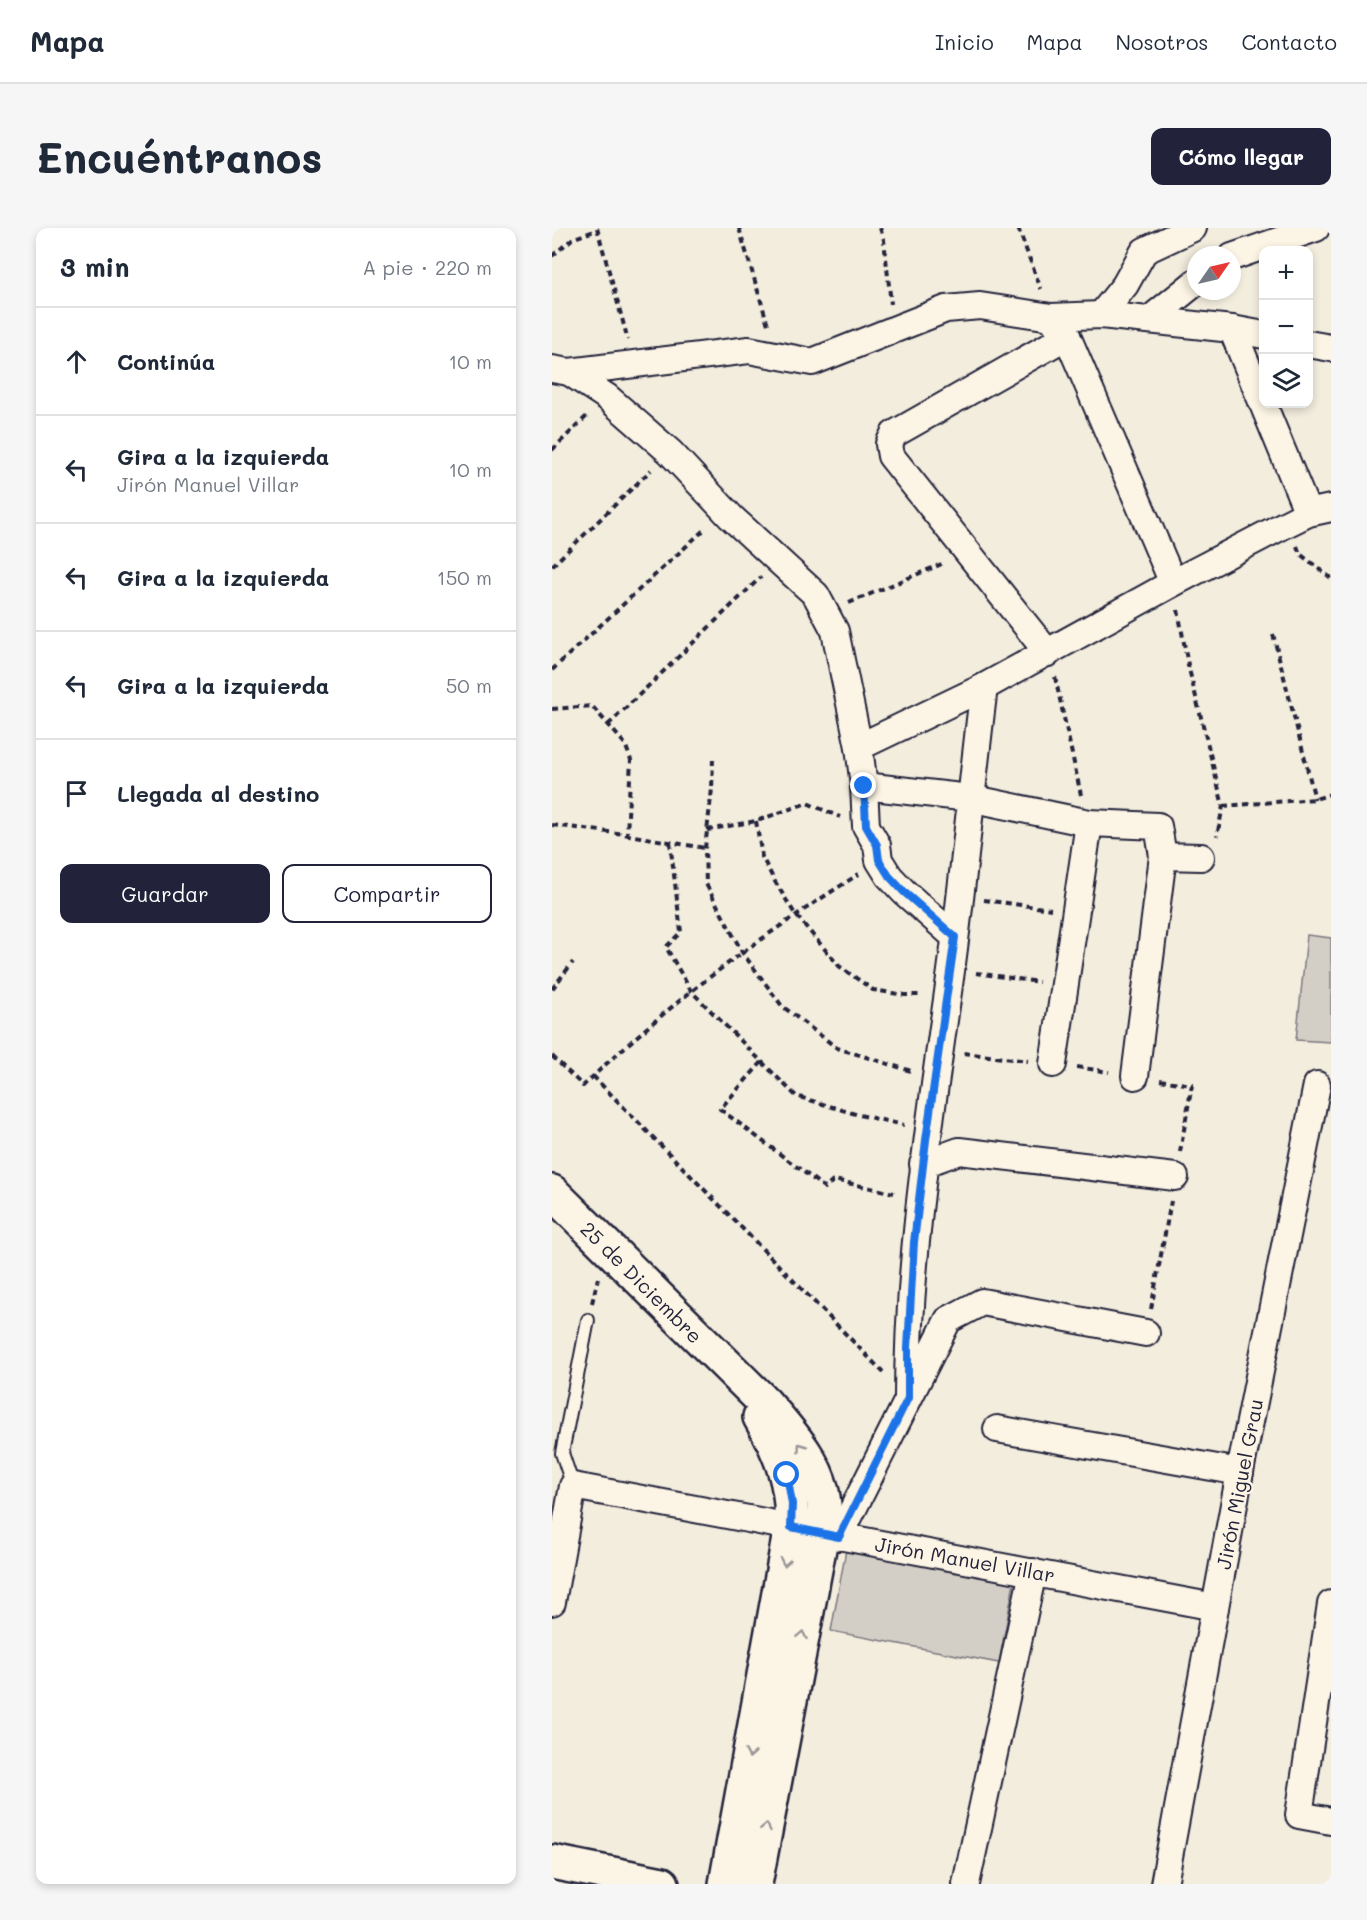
<!DOCTYPE html>
<html lang="es">
<meta charset="utf-8">
<style>
body{margin:0;font-family:Mali,sans-serif;background:#f6f6f7;color:#1f2937}
.controls{position:absolute;right:18px;top:18px;display:grid;overflow:hidden;border-radius:12px;box-shadow:0 3px 9px #0003}
.controls button{width:54px;height:54px;display:grid;place-items:center;padding:0;border:0;border-bottom:2px solid #e0e1e3;background:#fff;color:#1f2937;font:30px sans-serif}
.compass{position:absolute;left:635px;top:18px;width:54px;height:54px;border-radius:50%;background:#fff;box-shadow:0 3px 9px #0003;rotate:56deg}
.stop{position:absolute;width:18px;height:18px;margin:-14px;border:4px solid #1a73e8;border-radius:50%;background:#fff}
.stop.end{background:#1a73e8;border-color:#fff;box-shadow:0 2px 6px #0008}
.list{margin:0;padding:0;list-style:none}
h2{display:flex;justify-content:space-between;align-items:center;height:78px;margin:0;padding:0 24px;font-size:26px}
h2 small{font-size:20px;font-weight:400;color:#747a83}
.list li{display:grid;grid-template-columns:39px 1fr auto;gap:18px;align-items:center;box-sizing:border-box;height:108px;padding:0 24px;border-top:2px solid #e0e1e3}
.list b{display:block;font-size:22px;white-space:nowrap}
.list p{margin:0;font-size:20px;white-space:nowrap;color:#747a83}
.list em{font-size:20px;font-style:normal;color:#747a83}
.actions{display:flex;gap:12px;padding:18px 24px}
.actions a{flex:1;padding:14px 0;border:2px solid #22223b;border-radius:12px;text-align:center;font-size:21px;color:#22223b}
.actions .main{background:#22223b;color:#fff}
.icon{flex:none;width:33px;height:33px;fill:none;stroke:currentColor;stroke-width:2;stroke-linecap:round;stroke-linejoin:round}
.map{position:relative;flex:none;width:779px;height:1656px;overflow:hidden;border-radius:12px}
header{display:flex;align-items:center;gap:36px;box-sizing:border-box;height:84px;padding:0 30px;background:#fff;border-bottom:2px solid #e0e1e3}
header strong{font-size:28px}
nav{display:flex;gap:33px;margin-inline-start:auto;font-size:21px}
.intro{display:flex;align-items:center;justify-content:space-between;box-sizing:border-box;height:144px;padding:0 36px}
h1{margin:0;font-size:42px}
.button{padding:15px 27px;border-radius:12px;background:#22223b;color:#fff;font-size:21px;font-weight:700}
main{display:flex;gap:36px;padding:0 36px}
aside{flex:1;background:#fff;border-radius:12px;box-shadow:0 3px 9px #0003}
.map>svg:first-child{display:block}
</style>
<header>
<strong>Mapa</strong>
<nav><a>Inicio</a><a>Mapa</a><a>Nosotros</a><a>Contacto</a></nav>
</header>
<div class="intro"><h1>Encuéntranos</h1><a class="button">Cómo llegar</a></div>
<main>
<aside>
<h2>3 min<small>A pie · 220 m</small></h2>
<ul class="list">
<li><svg class="icon" aria-label="ahead" viewBox="0 0 24 24"><path d="M12 20V5M6 11l6-6 6 6"/></svg><div><b>Continúa</b></div><em>10 m</em></li>
<li><svg class="icon" aria-label="left" viewBox="0 0 24 24"><path d="M17 20v-9H6M10 6l-5 5 5 5"/></svg><div><b>Gira a la izquierda</b><p>Jirón Manuel Villar</p></div><em>10 m</em></li>
<li><svg class="icon" aria-label="left" viewBox="0 0 24 24"><path d="M17 20v-9H6M10 6l-5 5 5 5"/></svg><div><b>Gira a la izquierda</b></div><em>150 m</em></li>
<li><svg class="icon" aria-label="left" viewBox="0 0 24 24"><path d="M17 20v-9H6M10 6l-5 5 5 5"/></svg><div><b>Gira a la izquierda</b></div><em>50 m</em></li>
<li><svg class="icon" aria-label="arrive" viewBox="0 0 24 24"><path d="M6 21V4h12l-3 4 3 4H6"/></svg><div><b>Llegada al destino</b></div></li>
</ul>
<div class="actions"><a class="main">Guardar</a><a>Compartir</a></div>
</aside>
<div class="map">
<svg width="779" height="1656" viewBox="0 0 779 1656">
<rect width="100%" height="100%" fill="#f3edde"/>
<filter id="ink" filterUnits="userSpaceOnUse"><feTurbulence type="fractalNoise" baseFrequency=".0167" numOctaves="2"/><feDisplacementMap in="SourceGraphic" scale="12" xChannelSelector="R" yChannelSelector="G"/><feConvolveMatrix kernelMatrix="1 2 1 2 8 2 1 2 1" color-interpolation-filters="sRGB"/></filter>
<g filter="url(#ink)">
<g fill="#d4cfc6" stroke="#7b7880" stroke-width="1.5">
<polygon points="755,707 779,710 779,814 744,812"/>
<polygon points="294,1322 462,1355 447,1435 279,1403"/>
</g>
<g fill="none" stroke-linecap="round" stroke-linejoin="round">
<g stroke="#22223b" stroke-width="16">
<polyline id="lane" points="21,1258 10,1225 36,1092"/>
</g>
<g stroke="#22223b" stroke-width="30">
<g id="street">
<polyline points="680,29 764,0"/>
<polyline points="549,87 573,57 592,23 641,0"/>
<polyline points="597,92 644,54"/>
<polyline points="504,96 515,108 621,355"/>
<polyline points="680,101 756,285"/>
<polyline points="756,116 779,120"/>
<polyline points="0,141 17,144 197,122 260,134 394,81 428,78 499,89 549,87 680,101 712,107"/>
<polyline points="17,144 55,169 118,224 179,289 264,367 283,403 307,519 312,558 314,598 325,617 327,632 337,648 352,664 403,709"/>
<polyline points="496,425 339,228 337,216 342,206 515,108"/>
<polyline points="307,519 432,459 621,355 734,296 756,285 779,280"/>
<polyline points="312,558 418,570 537,595 606,598 611,628 649,629"/>
<polyline points="501,836 537,595"/>
<polyline points="583,848 611,628"/>
<polyline points="371,936 407,923 623,949"/>
<path d="M356,1170C356,1026 379,886 399,743C412,648 420,554 432,459"/>
<polyline points="445,1201 688,1244"/>
<polyline points="287,1309 396,1092 430,1074 594,1105"/>
<polyline points="0,1374 21,1258 663,1379"/>
<polyline points="779,1376 747,1587 779,1593"/>
<polyline points="414,1656 481,1344"/>
<polyline points="612,1656 688,1244 765,857"/>
</g>
</g>
<g stroke="#22223b" stroke-width="38">
<g id="secondary">
<path d="M0,964L213,1175C238,1204 269,1237 272,1277C272,1286 270,1296 270,1305L203,1656"/>
<polyline points="0,1634 110,1656"/>
<path d="M174,1656L239,1299C242,1258 229,1225 208,1189"/>
</g>
</g>
<g stroke="#22223b" stroke-width="4" stroke-dasharray="6 4.5" stroke-linecap="butt">
<polyline points="45,0 76,112"/>
<polyline points="187,0 217,100"/>
<polyline points="328,0 332,12 339,76"/>
<polyline points="466,0 489,61"/>
<polyline points="0,28 20,11 45,2"/>
<polyline points="0,222 36,187"/>
<polyline points="745,318 748,326 779,350"/>
<polyline points="0,338 99,242"/>
<polyline points="297,375 392,335"/>
<polyline points="626,382 636,437 671,578 665,608"/>
<polyline points="721,406 763,571"/>
<polyline points="0,442 154,300"/>
<polyline points="503,449 529,567"/>
<polyline points="0,481 40,478 73,516 79,532 75,606"/>
<polyline points="56,497 209,349"/>
<polyline points="161,531 160,561 153,620 154,656 190,724 230,778 285,820 359,843"/>
<polyline points="671,578 763,571 779,566"/>
<polyline points="204,593 210,629 222,652 243,686 287,738 321,762 353,767 371,767"/>
<polyline points="0,597 65,605 153,620"/>
<polyline points="155,602 204,593 255,575 288,589"/>
<polyline points="118,614 129,704 114,719 139,763 244,868 307,887 352,897"/>
<polyline points="432,672 499,681"/>
<polyline points="424,745 487,754"/>
<polyline points="0,761 21,734"/>
<polyline points="412,825 476,833"/>
<path d="M0,828L31,858C114,777 209,708 307,646"/>
<polyline points="210,834 168,881 273,960 282,952 342,965"/>
<polyline points="525,839 557,844"/>
<polyline points="41,848 331,1144"/>
<polyline points="608,852 640,857 628,924"/>
<polyline points="40,1075 46,1050"/>
<polyline points="599,1081 619,973"/>
</g>
<use href="#lane" stroke="#fcf5e5" stroke-width="12"/>
<use href="#street" stroke="#fcf5e5" stroke-width="26"/>
<use href="#secondary" stroke="#fcf5e5" stroke-width="33"/>
</g>
<defs><path id="oneway-chevron" d="M-2-3.5L2.5 0L-2 3.5" fill="none" stroke-width="1.6" stroke-linecap="round" stroke-linejoin="round" transform="scale(1.5)"/></defs>
<g stroke="#9a9698">
<use href="#oneway-chevron" transform="translate(249 1219) rotate(-125)"/>
<use href="#oneway-chevron" transform="translate(233 1334) rotate(100)"/>
<use href="#oneway-chevron" transform="translate(250 1407) rotate(-79)"/>
<use href="#oneway-chevron" transform="translate(198 1526) rotate(100)"/>
<use href="#oneway-chevron" transform="translate(214 1599) rotate(-79)"/>
</g>
</g>
<g fill="none" stroke-linecap="round" stroke-linejoin="round" filter="url(#ink)">
<polyline stroke="#1a73e8" stroke-width="8" points="235,1247 240,1276 239,1299 287,1309 356,1170 356,1120 362,1014 374,912 403,709 352,664 337,648 327,632 325,617 314,598 312,558"/>
</g>
<g text-anchor="middle" dominant-baseline="central" stroke-width="4.5" stroke-linejoin="round" paint-order="stroke">
<g font-size="20" fill="#22223b" stroke="#fcf5e5">
<text transform="translate(90 1054) rotate(45)">25 de Diciembre</text>
<text transform="translate(687 1256) rotate(-79)">Jirón Miguel Grau</text>
<text transform="translate(413 1331) rotate(10)">Jirón Manuel Villar</text>
</g>
</g>
</svg>
<div class="controls">
<button>+</button>
<button>−</button>
<button><svg class="icon" aria-label="layers" viewBox="0 0 24 24"><path d="M12 4l9 5-9 5-9-5zM3 14l9 5 9-5"/></svg></button>
</div>
<svg class="compass" viewBox="-18 -18 36 36"><path d="M0-13l5 13h-10z" fill="#e53935"/><path d="M0 13l5-13h-10z" fill="#747a83"/></svg>
<div class="stop" style="left:235px;top:1247px"></div>
<div class="stop end" style="left:312px;top:558px"></div>
</div>
</main>
